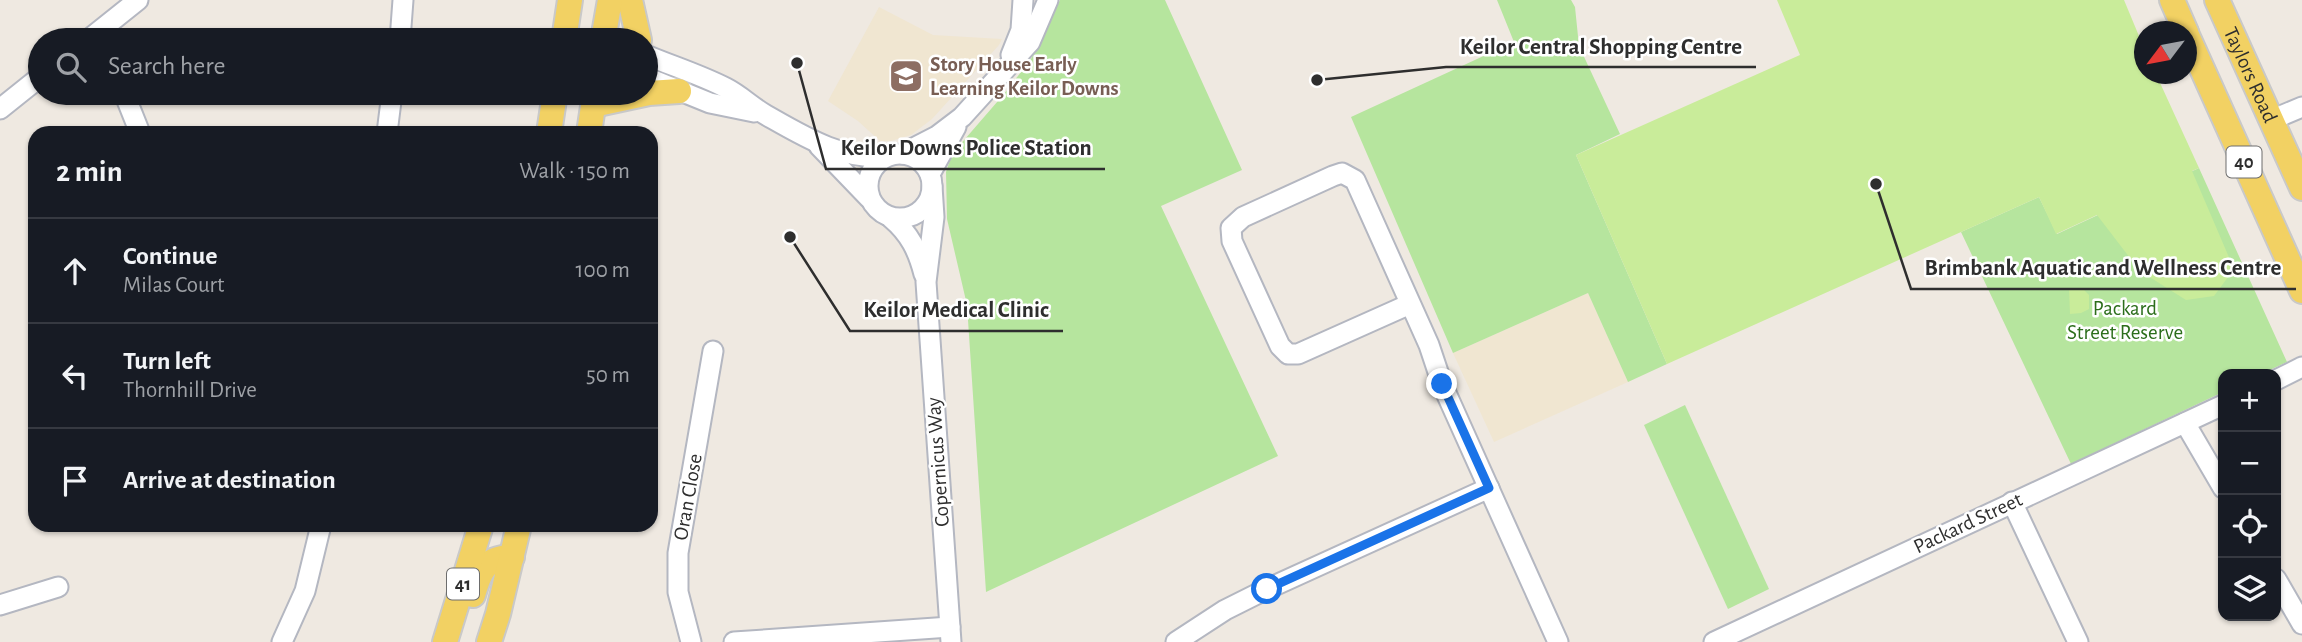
<!DOCTYPE html>
<meta charset="utf-8">
<style>
body{margin:0;font-family:"Alegreya Sans",sans-serif;background:#242831;color:#f1f3f6}
.controls{position:absolute;right:21px;bottom:21px;display:grid;overflow:hidden;border-radius:14px;box-shadow:0 2px 5px #0004}
.controls button{width:63px;height:63px;display:grid;place-items:center;padding:0;border:0;border-bottom:2px solid #363941;background:#171b24;color:#f1f3f6;font:35px sans-serif}
.compass{position:absolute;left:2134px;top:21px;width:63px;height:63px;border-radius:50%;background:#171b24;box-shadow:0 2px 5px #0004;rotate:238deg}
.stop{position:absolute;width:21px;height:21px;margin:-16px;border:5px solid #1a73e8;border-radius:50%;background:#fff}
.stop.end{background:#1a73e8;border-color:#fff;box-shadow:0 2px 7px #0008}
.list{margin:0;padding:0;list-style:none}
h2{display:flex;justify-content:space-between;align-items:center;height:91px;margin:0;padding:0 28px;font-size:30px}
h2 small{font-size:23px;font-weight:400;color:#9ea1a6}
.list li{display:grid;grid-template-columns:46px 1fr auto;gap:21px;align-items:center;box-sizing:border-box;height:105px;padding:0 28px;border-top:2px solid #363941}
.list b{display:block;font-size:26px;white-space:nowrap}
.list p{margin:0;font-size:23px;white-space:nowrap;color:#9ea1a6}
.list em{font-size:23px;font-style:normal;color:#9ea1a6}
.icon{flex:none;width:38px;height:38px;fill:none;stroke:currentColor;stroke-width:2;stroke-linecap:round;stroke-linejoin:round}
.map{position:relative;flex:none;width:2302px;height:642px;overflow:hidden}
.search{position:absolute;background:#171b24;box-shadow:0 2px 5px #0004;left:28px;top:28px;width:630px;height:77px;display:flex;align-items:center;gap:18px;box-sizing:border-box;padding:0 24px;border-radius:38px;color:#9ea1a6;font-size:26px}
.panel{position:absolute;background:#171b24;box-shadow:0 2px 5px #0004;left:28px;top:126px;width:630px;height:406px;border-radius:21px}
.map>svg:first-child{display:block}
</style>
<div class="map">
<svg width="2302" height="642" viewBox="0 0 2302 642">
<rect width="100%" height="100%" fill="#efe9e1"/>
<g fill="#f0e6d1">
<polygon points="879,7 933,35 1002,39 999,45 932,119 911,135 891,141 880,141 858,121 828,101"/>
<polygon points="1588,293 1628,382 1494,442 1453,353"/>
</g>
<g fill="#b6e59e">
<polygon points="1060,0 1165,0 1242,170 1161,206 1278,456 986,592 967,305 947,219 946,172 952,154 1004,94 1031,59"/>
<polygon points="1497,0 1571,0 1575,7 1579,46 1620,134 1576,155 1667,364 1628,382 1588,293 1453,353 1351,117 1514,42"/>
<polygon points="2199,168 2287,362 2261,374 2223,374 2223,392 2071,464 1961,232 2039,197 2057,234"/>
<polygon points="1685,405 1769,589 1728,609 1644,425"/>
</g>
<g fill="#c9ec9a">
<polygon points="1777,0 2124,0 2144,48 2144,74 2156,74 2199,168 2192,171 2234,269 2214,296 2186,300 2140,271 2097,215 2056,234 2039,197 1667,364 1576,155 1800,55"/>
<polygon points="2069,288 2082,288 2089,295 2089,309 2081,313 2070,314"/>
</g>
<g fill="none" stroke-linecap="round" stroke-linejoin="round">
<g stroke="#b4b7c1" stroke-width="23">
<g id="minor">
<polyline points="88,40 138,0"/>
<polyline points="400,40 403,0"/>
<path d="M646,55C672,66 701,75 726,88C740,95 752,107 766,115C803,136 843,161 886,156"/>
<polyline points="1011,55 1021,30 1023,0"/>
<polyline points="646,77 710,103 754,112"/>
<polyline points="124,93 140,133"/>
<polyline points="0,109 40,77"/>
<polyline points="2271,120 2302,107"/>
<polyline points="387,133 392,93"/>
<polyline points="819,146 869,198"/>
<circle cx="900" cy="186" r="32"/>
<polyline points="902,154 937,136 962,117 1030,42 1048,0"/>
<polyline points="930,174 956,127"/>
<polyline points="932,186 934,217 926,282 951,642"/>
<path d="M891,218C910,234 918,251 924,274"/>
<polyline points="1410,304 1298,354 1288,354 1280,346 1232,241 1231,228 1243,217 1333,176 1342,173 1355,180 1429,345 1442,384 1558,642"/>
<polyline points="2276,380 2302,367"/>
<polyline points="2185,423 2223,488"/>
<polyline points="2012,502 2078,642"/>
<polyline points="2276,579 2302,624"/>
<polyline points="0,605 58,587"/>
<polyline points="282,642 305,591 321,525"/>
<polyline points="691,642 678,592 678,553 713,351"/>
<polyline points="734,642 950,627"/>
<polyline points="1176,642 1225,610 1267,589 1489,488"/>
<polyline points="1714,642 2223,405"/>
</g>
</g>
<g stroke="#c9c9c9" stroke-width="28">
<g id="major">
<polyline points="630,0 639,40"/>
<polyline points="2172,0 2186,32"/>
<path id="s1" d="M2217,0L2302,188"/>
<polyline points="2186,33 2302,291"/>
<polyline points="564,40 570,0"/>
<polyline points="603,40 610,0"/>
<polyline points="593,105 649,93 679,91"/>
<polyline points="549,133 555,93"/>
<polyline points="589,133 595,93"/>
<path d="M473,595C480,570 485,558 512,557"/>
<polyline points="445,642 481,525"/>
<polyline points="489,642 498,614 519,525"/>
</g>
</g>
<use href="#minor" stroke="#fff" stroke-width="19"/>
<use href="#major" stroke="#f2d163" stroke-width="24"/>
</g>
<g fill="none" stroke-linecap="round" stroke-linejoin="round">
<polyline stroke="#1a73e8" stroke-width="9" points="1267,589 1489,488 1442,384"/>
</g>
<defs>
<g id="school-square" transform="scale(1.75)"><rect x="-9" y="-9" width="18" height="18" rx="4" fill="#8d6e63" stroke="#fff"/><path d="M0-5L7-2L0 1L-7-2ZM-4 1L0 2.5L4 1V4Q0 6-4 4Z" fill="#fff"/></g>
</defs>
<g fill-rule="evenodd">
<use href="#school-square" x="906" y="76"/>
</g>
<g text-anchor="middle" dominant-baseline="central" stroke-width="5" stroke-linejoin="round" paint-order="stroke">
<g fill="#fff" stroke="#6d6d6d" stroke-width="2">
<rect x="2226.5" y="146.5" width="35" height="31" rx="5"/>
<rect x="447" y="568.5" width="32" height="31" rx="5"/>
</g>
<g font-size="19" font-weight="bold" fill="#2e2e2e">
<text x="2244" y="162">40</text>
<text x="463" y="584">41</text>
</g>
<g font-size="21" font-weight="bold" fill="#785e54" stroke="#fff" text-anchor="start">
<text x="930" y="64">Story House Early<tspan x="930" dy="24">Learning Keilor Downs</tspan></text>
</g>
<g font-size="21" fill="#2e2e2e" stroke="#fff">
<text stroke="none"><textPath href="#s1" startOffset="82">Taylors Road</textPath></text>
<text transform="translate(938 462) rotate(-94)">Copernicus Way</text>
<text transform="translate(688 497) rotate(-80)">Oran Close</text>
<text transform="translate(1968 523) rotate(-25)">Packard Street</text>
</g>
<g font-size="21" fill="#2c6e1b" stroke="#fff">
<text x="2125" y="308">Packard<tspan x="2125" dy="24">Street Reserve</tspan></text>
</g>
</g>
<path fill="none" stroke="#2e2e2e" stroke-width="2.5" d="M1317 80L1446 67H1756M797 63L826 169H1105M1876 184L1911 289H2296M790 237L850 331H1063"/>
<g fill="#2e2e2e" stroke="#fff" stroke-width="2.5">
<circle cx="1317" cy="80" r="7"/>
<circle cx="797" cy="63" r="7"/>
<circle cx="1876" cy="184" r="7"/>
<circle cx="790" cy="237" r="7"/>
</g>
<g font-size="23" text-anchor="middle" font-weight="bold" fill="#2e2e2e" stroke="#fff" stroke-width="5" stroke-linejoin="round" paint-order="stroke">
<text x="1601" y="54">Keilor Central Shopping Centre</text>
<text x="966" y="155">Keilor Downs Police Station</text>
<text x="2103" y="275">Brimbank Aquatic and Wellness Centre</text>
<text x="956" y="317">Keilor Medical Clinic</text>
</g>
</svg>
<div class="controls">
<button>+</button>
<button>−</button>
<button><svg class="icon" aria-label="locate" viewBox="0 0 24 24"><circle cx="12" cy="12" r="6"/><path d="M12 2v4M12 18v4M2 12h4M18 12h4"/></svg></button>
<button><svg class="icon" aria-label="layers" viewBox="0 0 24 24"><path d="M12 4l9 5-9 5-9-5zM3 14l9 5 9-5"/></svg></button>
</div>
<svg class="compass" viewBox="-18 -18 36 36"><path d="M0-13l5 13h-10z" fill="#e53935"/><path d="M0 13l5-13h-10z" fill="#9ea1a6"/></svg>
<div class="stop" style="left:1267px;top:589px"></div>
<div class="stop end" style="left:1442px;top:384px"></div>
<div class="search"><svg class="icon" aria-label="search" viewBox="0 0 24 24"><circle cx="10" cy="10" r="6"/><path d="M15 15l6 6"/></svg>Search here</div>
<section class="panel">
<h2>2 min<small>Walk · 150 m</small></h2>
<ul class="list">
<li><svg class="icon" aria-label="ahead" viewBox="0 0 24 24"><path d="M12 20V5M6 11l6-6 6 6"/></svg><div><b>Continue</b><p>Milas Court</p></div><em>100 m</em></li>
<li><svg class="icon" aria-label="left" viewBox="0 0 24 24"><path d="M17 20v-9H6M10 6l-5 5 5 5"/></svg><div><b>Turn left</b><p>Thornhill Drive</p></div><em>50 m</em></li>
<li><svg class="icon" aria-label="arrive" viewBox="0 0 24 24"><path d="M6 21V4h12l-3 4 3 4H6"/></svg><div><b>Arrive at destination</b></div></li>
</ul>
</section>
</div>
